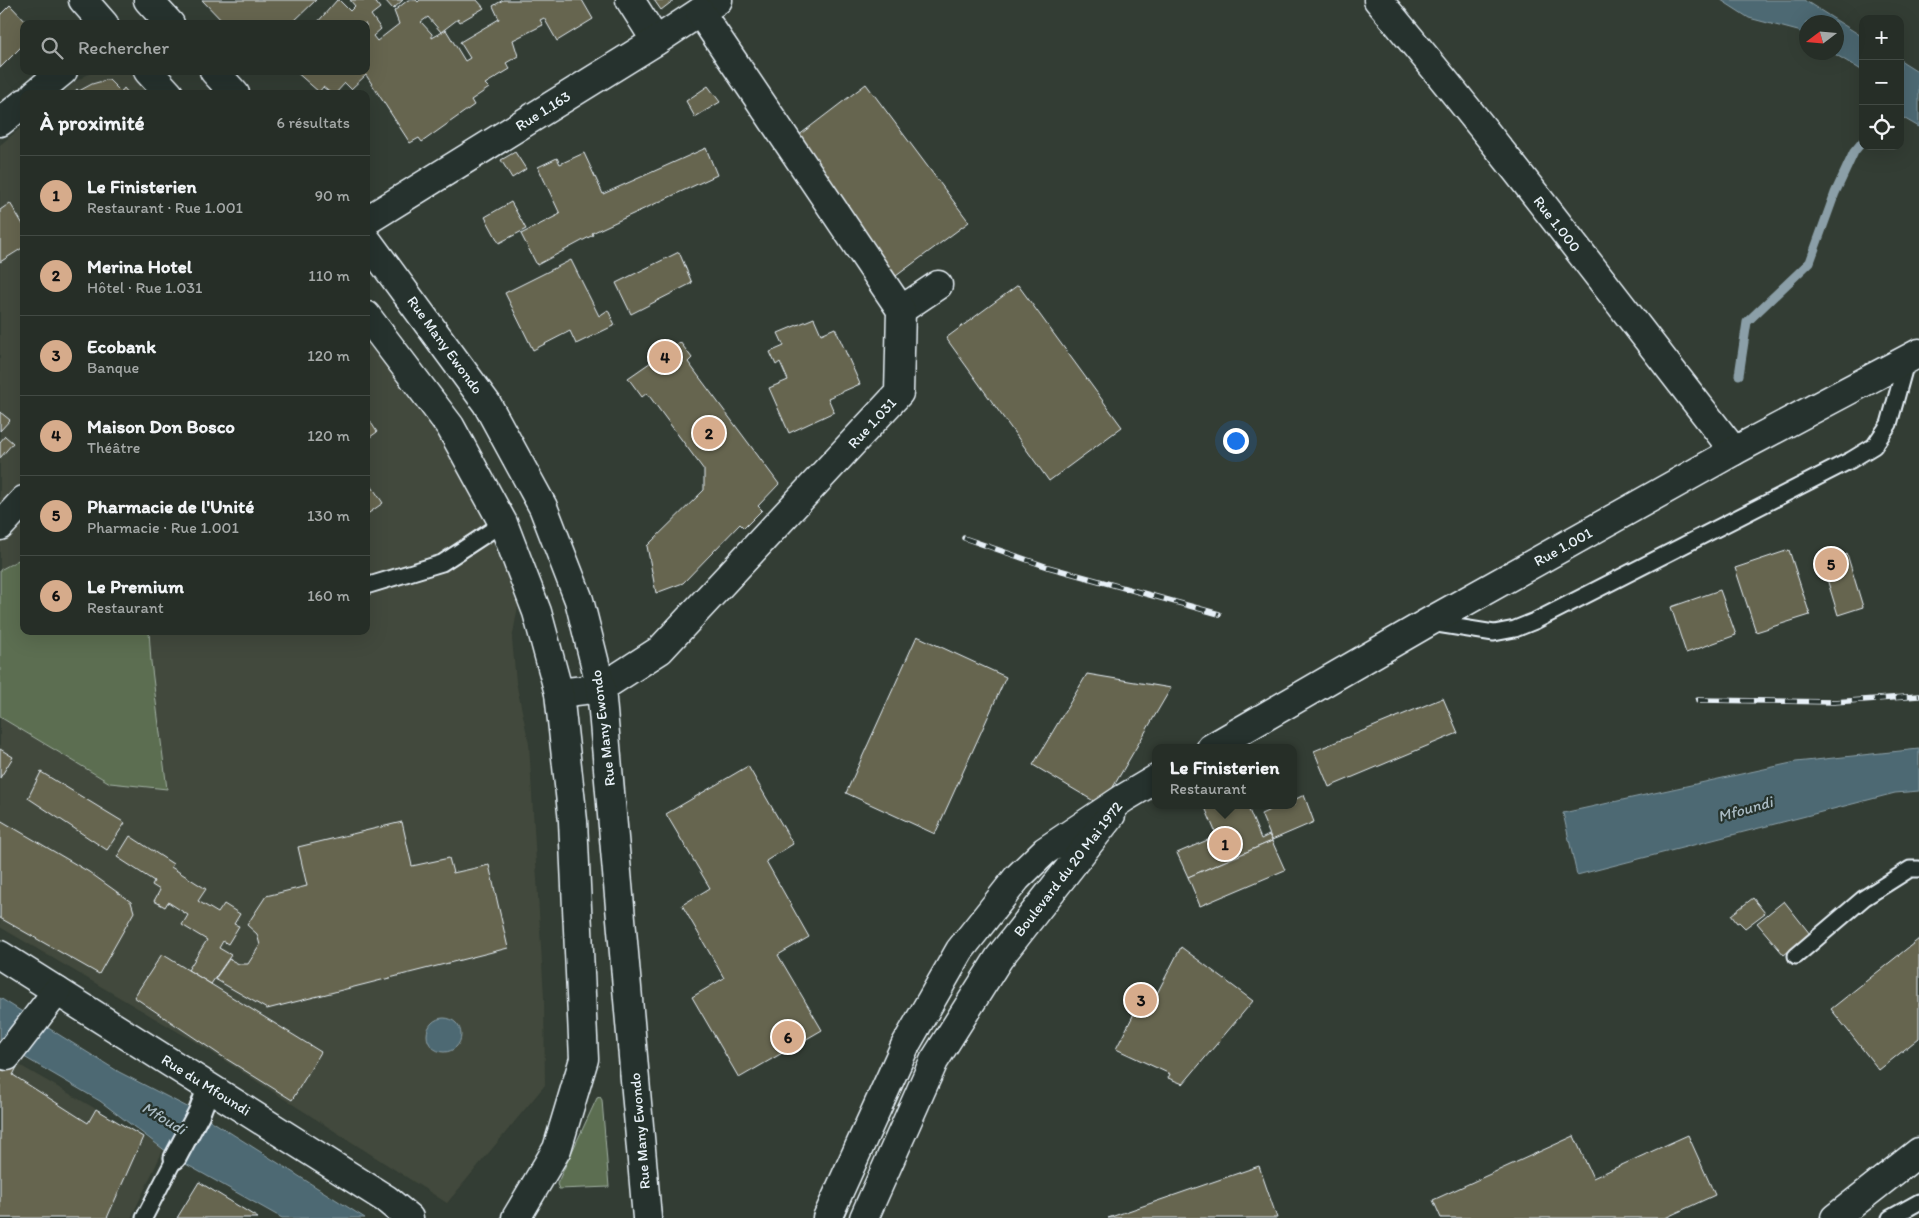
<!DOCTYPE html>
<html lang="fr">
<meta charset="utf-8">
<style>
body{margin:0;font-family:Itim,sans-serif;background:#323a33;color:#f1f3f6}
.controls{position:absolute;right:15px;top:15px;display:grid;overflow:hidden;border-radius:10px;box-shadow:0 5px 20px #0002}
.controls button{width:45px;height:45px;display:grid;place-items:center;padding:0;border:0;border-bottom:1px solid #424a44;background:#262e27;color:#f1f3f6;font:25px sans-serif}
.compass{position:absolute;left:1799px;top:15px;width:45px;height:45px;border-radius:50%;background:#262e27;box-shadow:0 5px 20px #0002;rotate:254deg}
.you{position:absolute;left:1235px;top:440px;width:18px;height:18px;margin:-12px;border:4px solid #fff;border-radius:50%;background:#1a73e8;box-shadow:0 0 0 8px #1a73e833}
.badge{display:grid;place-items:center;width:32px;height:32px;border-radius:50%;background:#d6ab8b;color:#111;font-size:16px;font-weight:700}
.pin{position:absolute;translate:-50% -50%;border:2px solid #fff;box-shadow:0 1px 5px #0006}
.popup{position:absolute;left:1152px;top:744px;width:145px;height:65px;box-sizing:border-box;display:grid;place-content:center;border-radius:10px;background:#262e27;filter:drop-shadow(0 1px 4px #0005);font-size:16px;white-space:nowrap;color:#a4a8a7}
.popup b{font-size:19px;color:#f1f3f6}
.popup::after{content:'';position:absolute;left:50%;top:100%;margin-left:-10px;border:10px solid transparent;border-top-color:#262e27}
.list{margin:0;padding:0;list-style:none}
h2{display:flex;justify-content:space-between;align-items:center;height:65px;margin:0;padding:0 20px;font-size:21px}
h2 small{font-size:16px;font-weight:400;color:#a4a8a7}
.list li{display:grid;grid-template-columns:32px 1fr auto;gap:15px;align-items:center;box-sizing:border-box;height:80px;padding:0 20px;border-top:1px solid #424a44}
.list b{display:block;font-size:19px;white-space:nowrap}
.list p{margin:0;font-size:16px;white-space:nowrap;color:#a4a8a7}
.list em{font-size:16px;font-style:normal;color:#a4a8a7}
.icon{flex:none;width:28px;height:28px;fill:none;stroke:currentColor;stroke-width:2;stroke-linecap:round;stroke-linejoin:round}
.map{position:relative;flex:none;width:1919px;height:1218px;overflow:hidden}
.search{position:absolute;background:#262e27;box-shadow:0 5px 20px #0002;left:20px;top:20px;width:350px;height:55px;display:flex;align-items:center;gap:12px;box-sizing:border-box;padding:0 18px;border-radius:10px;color:#a4a8a7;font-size:19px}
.panel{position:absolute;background:#262e27;box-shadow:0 5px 20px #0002;left:20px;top:90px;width:350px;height:545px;border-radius:10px}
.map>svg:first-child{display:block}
</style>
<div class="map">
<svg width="1919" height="1218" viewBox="0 0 1919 1218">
<rect width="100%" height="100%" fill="#333d34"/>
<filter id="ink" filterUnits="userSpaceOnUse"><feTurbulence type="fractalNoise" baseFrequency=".02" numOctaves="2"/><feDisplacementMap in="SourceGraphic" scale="10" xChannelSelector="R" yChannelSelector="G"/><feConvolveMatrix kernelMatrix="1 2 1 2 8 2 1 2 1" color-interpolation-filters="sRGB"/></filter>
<g filter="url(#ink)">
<g fill="#42493c">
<polygon points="94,71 126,71 142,80 154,94 61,94 76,81"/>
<polygon points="24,125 24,631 366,631 366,331 441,435 475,499 503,565 518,606 512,639 516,682 529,744 544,997 545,1085 447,1203 197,1043 0,927 0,145"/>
<polygon points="0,1054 164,1148 131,1218 0,1218"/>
</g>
<g fill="#5b6e51" stroke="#a2b0a4">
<polygon points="24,557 24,631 149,631 151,662 167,789 110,783 0,717 0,570"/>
<polygon points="600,1097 602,1100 609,1187 559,1189 557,1184 597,1098"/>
</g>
<g fill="#4d6973" stroke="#8b9fa8">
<polygon points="1721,0 1804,0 1863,37 1863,71 1833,53 1836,52 1836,22 1806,22 1806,36 1798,31 1749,18"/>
<polygon points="1900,60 1919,72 1919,127 1900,116"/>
<polygon points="1919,749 1919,791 1895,793 1577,875 1563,813 1796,762"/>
<polygon points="0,998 119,1072 199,1113 365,1218 282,1218 175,1158 100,1101 0,1043"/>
<circle cx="444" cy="1035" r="17"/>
</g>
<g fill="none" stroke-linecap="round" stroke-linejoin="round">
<polyline stroke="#8b9fa8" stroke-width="9" points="1739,375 1747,322 1810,262 1835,193 1854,152 1863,141"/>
</g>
<g fill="#666550" stroke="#e8f1f8">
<polygon points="202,0 316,0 291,24 225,24"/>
<polygon points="337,0 339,0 350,11 355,6 350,0 374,0 380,8 371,15 381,29 373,36 377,41 399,24 394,11 408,0 416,0 418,2 420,0 477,0 484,8 460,22 458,19 441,32 428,17 421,22 432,34 432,38 446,30 465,61 470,58 460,42 499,19 493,6 503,0 582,0 593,19 557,41 544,18 540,20 543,25 513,40 518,56 506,63 510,69 485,84 489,88 471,100 474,105 422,142 419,138 410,143 366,75 351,89 345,83 335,94 332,94 323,87 319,92 295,71 366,71 366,24 316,24"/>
<polygon points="385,0 403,0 393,9"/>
<polygon points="654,0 674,0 661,10"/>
<polygon points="10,5 28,24 24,24 24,44 0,68 0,15"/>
<polygon points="106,80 109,80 121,92 124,88 129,94 72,94 77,89 79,91 92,84"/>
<polygon points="866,84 969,222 896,276 794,139"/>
<polygon points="708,86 720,102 695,117 686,101"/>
<polygon points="706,148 717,175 592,233 593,235 537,265 521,234 560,214 538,167 557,158 560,164 584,153 603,194"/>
<polygon points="515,152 526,169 512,178 501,160"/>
<polygon points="511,202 526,229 499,243 485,217"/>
<polygon points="10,203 24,226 24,247 0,262 0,210"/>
<polygon points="679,252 692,283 631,314 616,283"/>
<polygon points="571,260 599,316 608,310 615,325 576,344 570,331 533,350 505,293"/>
<polygon points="1018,285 1122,427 1049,481 946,338"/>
<polygon points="814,318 821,334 835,328 860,384 828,398 834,412 789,433 769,388 788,380 780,362 776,365 770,352 784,346 778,333"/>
<polygon points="680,342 692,358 688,362 779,484 758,506 762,510 744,528 740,524 683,583 656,593 647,546 704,490 704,470 647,393 642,397 628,378"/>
<polygon points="0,412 10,420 0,431"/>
<polygon points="366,415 377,432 366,440"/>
<polygon points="5,436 13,443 0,458 0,442"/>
<polygon points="366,478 383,503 366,515"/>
<polygon points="1789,550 1810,615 1756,632 1735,568"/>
<polygon points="1847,554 1863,607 1838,615 1824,569"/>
<polygon points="1720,590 1736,635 1686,653 1671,607"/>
<polygon points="917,636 1006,677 935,834 846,793"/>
<polygon points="1087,674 1171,688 1102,806 1033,765"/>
<polygon points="1443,698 1458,733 1329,787 1314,751"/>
<polygon points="0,749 13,757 0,778"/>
<polygon points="748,766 793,844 766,861 809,937 778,955 822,1030 739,1078 692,997 724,978 682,905 710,888 666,814"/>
<polygon points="41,772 125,823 107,850 28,798"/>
<polygon points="1304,795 1314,822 1272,840 1261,814 1281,805 1294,805 1294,800"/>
<polygon points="1204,805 1247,805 1261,839 1269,835 1272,841 1188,877 1177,853 1217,836"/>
<polygon points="0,820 89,872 131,902 134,912 99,974 0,918"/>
<polygon points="402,822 412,866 449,858 453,873 489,865 508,948 267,1009 215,979 229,959 239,964 248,964 260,945 257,934 247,925 266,896 307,886 298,847"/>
<polygon points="130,836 173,864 171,867 206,889 198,901 218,913 224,904 240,914 234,924 239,926 228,944 223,941 219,948 231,955 211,984 188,970 207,940 182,925 188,915 168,902 165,907 154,901 160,890 152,885 154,881 117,857"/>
<polygon points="1272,841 1285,870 1200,906 1188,877"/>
<polygon points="1753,898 1765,913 1745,928 1739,922 1737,923 1731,915"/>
<polygon points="1784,901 1810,934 1784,955 1757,923"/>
<polygon points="1919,939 1919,1038 1879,1070 1831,1009"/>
<polygon points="1181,947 1253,1001 1183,1084 1168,1078 1170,1074 1116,1049 1141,1000 1151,1005"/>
<polygon points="162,954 321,1052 292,1100 220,1055 134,997"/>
<polygon points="0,1054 18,1065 13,1075 88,1123 96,1109 143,1137 107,1218 0,1218"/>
<polygon points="1688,1135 1715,1195 1665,1218 1441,1218 1433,1200 1574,1136 1593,1178"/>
<polygon points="1259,1166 1277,1218 1108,1218"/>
<polygon points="199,1182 258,1218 177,1218"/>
</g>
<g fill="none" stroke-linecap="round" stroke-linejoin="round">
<g stroke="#e8f1f8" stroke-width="19">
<g id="service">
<polyline points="366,586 442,563 503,523"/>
<polyline points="1431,623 1494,633 1515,629 1535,621 1851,460 1874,446 1889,424 1907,359"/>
<polyline points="1796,956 1864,898 1910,869 1919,869"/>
<polyline points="144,1218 175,1158"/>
<polyline points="1890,1218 1919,1202"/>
</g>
</g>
<g stroke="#e8f1f8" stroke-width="25">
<polyline id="pedestrian" points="175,1158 199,1113 209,1087"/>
</g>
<g stroke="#e8f1f8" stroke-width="31">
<g id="minor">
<polyline points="630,0 656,41"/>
<path d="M1378,0C1501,146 1616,300 1734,451"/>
<polyline points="35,94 63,71"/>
<polyline points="0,122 24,103"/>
<polyline points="366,221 656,41 718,0"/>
<polyline points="901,310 938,285"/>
<polyline points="0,526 24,500"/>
<polyline points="559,693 601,688 660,650 899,393 901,310 700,12"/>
<polyline points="0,955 386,1199 409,1218"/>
<polyline points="7,1056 57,991"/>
</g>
</g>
<g stroke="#e8f1f8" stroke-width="31">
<g id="primary">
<polyline points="83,0 104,24"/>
<polyline points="148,0 170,24"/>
<polyline points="148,71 169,94"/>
<polyline points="214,71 235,94"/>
<polyline points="366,239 487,404 543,507 579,600 601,688 647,1218"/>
<polyline points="366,315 450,426 503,523 537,612 559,693 573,821 584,1059 557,1149 516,1218"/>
<polyline points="1835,1218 1919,1152"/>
</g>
</g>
<g stroke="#e8f1f8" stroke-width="31">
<g id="trunk">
<polyline points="1211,748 1427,623 1734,451 1919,353"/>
<polyline points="827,1218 905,1046 960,950 1017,878 1045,851 1124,798 1156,779"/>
<polyline points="864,1218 934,1061 999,958 1111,815"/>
</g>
</g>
<use href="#service" stroke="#26332d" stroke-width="15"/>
<use href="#pedestrian" stroke="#26332d" stroke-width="21"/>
<use href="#minor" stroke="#26332d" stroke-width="28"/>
<use href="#primary" stroke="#26332d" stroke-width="28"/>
<use href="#trunk" stroke="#26332d" stroke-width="28"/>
<g stroke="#e8f1f8" stroke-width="5.5">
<g id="rail">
<polyline points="964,538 1048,567 1219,614"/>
<polyline points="1698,700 1834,702 1919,696"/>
</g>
</g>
<use href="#rail" stroke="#26332d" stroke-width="4" stroke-dasharray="11" stroke-linecap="butt"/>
</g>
</g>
<g text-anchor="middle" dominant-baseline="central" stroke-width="4.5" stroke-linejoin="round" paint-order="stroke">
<g font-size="15" fill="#e8f1f8" stroke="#26332d">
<text transform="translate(543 111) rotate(-32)">Rue 1.163</text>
<text transform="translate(1557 224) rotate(52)">Rue 1.000</text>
<text transform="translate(445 345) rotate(54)">Rue Many Ewondo</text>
<text transform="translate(872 423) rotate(-47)">Rue 1.031</text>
<text transform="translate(1563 547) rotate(-29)">Rue 1.001</text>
<text transform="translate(603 728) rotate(-97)">Rue Many Ewondo</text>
<text transform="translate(1068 869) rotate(-52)">Boulevard du 20 Mai 1972</text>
<text transform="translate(206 1085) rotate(32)">Rue du Mfoundi</text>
<text transform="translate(640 1131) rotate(-95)">Rue Many Ewondo</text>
</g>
<g font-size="16" font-style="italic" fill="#aabbc3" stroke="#26332d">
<text transform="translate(1745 809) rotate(-16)">Mfoundi</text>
<text transform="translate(164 1118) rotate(31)">Mfoudi</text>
</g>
</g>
</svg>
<div class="controls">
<button>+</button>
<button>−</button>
<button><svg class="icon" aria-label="locate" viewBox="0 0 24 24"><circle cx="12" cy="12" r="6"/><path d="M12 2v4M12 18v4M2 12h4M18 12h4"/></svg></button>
</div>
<svg class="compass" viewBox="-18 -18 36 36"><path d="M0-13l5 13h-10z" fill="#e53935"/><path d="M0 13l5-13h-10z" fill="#a4a8a7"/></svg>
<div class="you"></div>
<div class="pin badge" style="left:1225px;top:844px">1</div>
<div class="popup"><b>Le Finisterien</b>Restaurant</div>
<div class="pin badge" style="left:709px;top:433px">2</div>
<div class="pin badge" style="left:1141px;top:1000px">3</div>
<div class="pin badge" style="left:665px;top:357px">4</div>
<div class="pin badge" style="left:1831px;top:564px">5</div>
<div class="pin badge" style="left:788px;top:1037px">6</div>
<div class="search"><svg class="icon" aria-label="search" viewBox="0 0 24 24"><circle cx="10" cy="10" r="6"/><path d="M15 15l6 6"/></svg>Rechercher</div>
<section class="panel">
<h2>À proximité<small>6 résultats</small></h2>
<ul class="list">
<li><span class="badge">1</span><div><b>Le Finisterien</b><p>Restaurant · Rue 1.001</p></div><em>90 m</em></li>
<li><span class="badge">2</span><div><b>Merina Hotel</b><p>Hôtel · Rue 1.031</p></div><em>110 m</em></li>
<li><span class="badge">3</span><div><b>Ecobank</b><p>Banque</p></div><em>120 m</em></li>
<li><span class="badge">4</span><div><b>Maison Don Bosco</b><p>Théâtre</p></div><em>120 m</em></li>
<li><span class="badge">5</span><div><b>Pharmacie de l'Unité</b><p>Pharmacie · Rue 1.001</p></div><em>130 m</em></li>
<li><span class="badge">6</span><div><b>Le Premium</b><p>Restaurant</p></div><em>160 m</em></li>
</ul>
</section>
</div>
